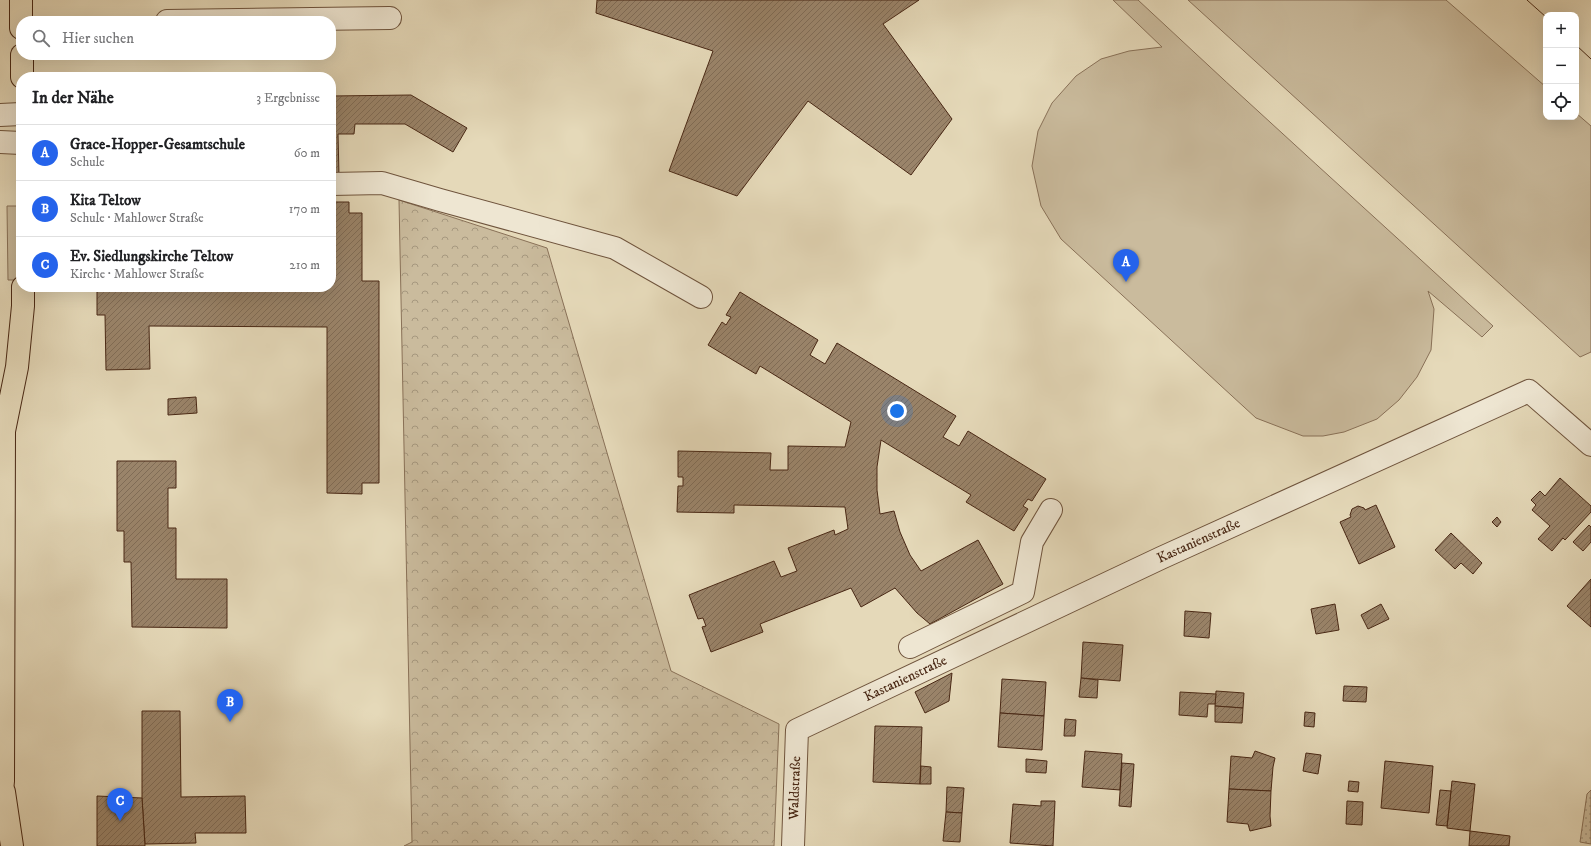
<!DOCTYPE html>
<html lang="de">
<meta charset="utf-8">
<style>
body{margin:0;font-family:"IM FELL DW Pica",serif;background:#f2f2f2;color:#202124}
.controls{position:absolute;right:12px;top:12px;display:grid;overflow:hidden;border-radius:8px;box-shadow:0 4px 16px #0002}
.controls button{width:36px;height:36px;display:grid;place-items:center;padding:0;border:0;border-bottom:1px solid #e0e0e0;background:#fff;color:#202124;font:20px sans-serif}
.you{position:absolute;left:897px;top:411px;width:14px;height:14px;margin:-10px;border:3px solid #fff;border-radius:50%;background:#1a73e8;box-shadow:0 0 0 6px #1a73e833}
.badge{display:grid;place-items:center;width:26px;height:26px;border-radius:50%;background:#2563eb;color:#fff;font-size:13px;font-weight:700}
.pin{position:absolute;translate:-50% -33px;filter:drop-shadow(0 1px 2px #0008)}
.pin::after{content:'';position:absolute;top:21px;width:14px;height:12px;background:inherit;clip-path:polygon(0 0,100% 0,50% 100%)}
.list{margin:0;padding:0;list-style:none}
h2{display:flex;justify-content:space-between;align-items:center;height:52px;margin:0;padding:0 16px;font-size:17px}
h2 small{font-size:13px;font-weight:400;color:#757577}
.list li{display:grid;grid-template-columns:26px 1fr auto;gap:12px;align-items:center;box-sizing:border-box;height:56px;padding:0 16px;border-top:1px solid #e0e0e0}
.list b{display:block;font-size:15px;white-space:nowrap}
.list p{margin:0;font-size:13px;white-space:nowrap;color:#757577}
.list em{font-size:13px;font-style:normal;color:#757577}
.icon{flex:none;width:22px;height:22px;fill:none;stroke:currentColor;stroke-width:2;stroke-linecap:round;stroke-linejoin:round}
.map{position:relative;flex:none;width:1591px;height:846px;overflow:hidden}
.search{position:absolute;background:#fff;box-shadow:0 4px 16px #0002;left:16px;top:16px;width:320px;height:44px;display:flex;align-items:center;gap:10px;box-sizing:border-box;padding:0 14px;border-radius:16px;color:#757577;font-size:15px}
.panel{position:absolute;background:#fff;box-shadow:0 4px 16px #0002;left:16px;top:72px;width:320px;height:220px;border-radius:16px}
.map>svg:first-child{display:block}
</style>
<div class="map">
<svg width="1591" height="846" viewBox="0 0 1591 846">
<defs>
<pattern id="forest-crowns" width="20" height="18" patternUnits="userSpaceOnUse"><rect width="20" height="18" fill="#cabb9d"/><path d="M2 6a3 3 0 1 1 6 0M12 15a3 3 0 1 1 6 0" fill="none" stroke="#a6987f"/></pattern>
<pattern id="park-dots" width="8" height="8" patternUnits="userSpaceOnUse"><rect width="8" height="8" fill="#cabb9d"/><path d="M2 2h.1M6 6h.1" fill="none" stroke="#a6987f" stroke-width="1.8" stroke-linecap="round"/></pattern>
<pattern id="building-hatch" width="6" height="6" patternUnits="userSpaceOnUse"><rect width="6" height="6" fill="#9a846a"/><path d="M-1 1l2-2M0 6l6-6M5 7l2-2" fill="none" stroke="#806c56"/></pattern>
</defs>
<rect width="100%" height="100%" fill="#e5d9b9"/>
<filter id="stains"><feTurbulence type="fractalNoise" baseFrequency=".005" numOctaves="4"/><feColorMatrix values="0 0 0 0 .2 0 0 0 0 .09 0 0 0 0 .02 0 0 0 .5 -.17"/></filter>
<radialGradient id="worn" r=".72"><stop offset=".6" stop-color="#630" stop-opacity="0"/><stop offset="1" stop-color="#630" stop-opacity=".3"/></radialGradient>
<g fill="#cabb9d" stroke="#897158">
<path d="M1113,0H1138C1255,110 1375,217 1493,326L1482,337L1428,291L1434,309L1431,350L1417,377L1399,400L1377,419L1344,432L1323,436H1303L1256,418L1061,239L1041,206L1032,166L1038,131L1052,103L1076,76L1101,59L1129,51L1162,47Z"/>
<polygon points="1188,0 1446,0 1546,87 1546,117 1576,117 1576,113 1591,126 1591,352 1580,357"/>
<polygon points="7,206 17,206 17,280 8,280"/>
</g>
<polygon fill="url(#forest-crowns)" stroke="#897158" points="399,200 547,248 671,671 779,724 774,846 404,846 412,842"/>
<polygon fill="url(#park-dots)" stroke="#897158" points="1591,790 1591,844 1580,842 1587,794"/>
<g fill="url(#building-hatch)" stroke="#482714">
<polygon points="597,0 919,0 883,24 952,119 911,175 808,101 737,196 669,171 713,51 596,13"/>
<polygon points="411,95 467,128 453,152 405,124 355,124 354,134 338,134 339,176 331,176 331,96"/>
<polygon points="331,202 349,202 349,213 362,213 362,281 379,281 379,483 362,483 362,494 327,493 327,327 149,326 150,369 106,370 105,315 97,315 97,287 331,287"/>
<polygon points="740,292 818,340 810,355 825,364 837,343 956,416 943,437 959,446 968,431 1046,479 1032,501 1028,499 1023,506 1028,509 1014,531 966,502 971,495 881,440 877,467 877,490 880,514 894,511 900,532 910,555 921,571 978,540 1003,584 930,624 917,613 895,588 861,607 851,588 760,624 763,632 711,652 702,627 706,626 703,618 698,619 689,595 774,561 781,577 797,571 788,548 834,530 835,535 848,529 845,507 734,505 734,513 677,512 678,486 683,486 683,477 678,477 678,451 771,453 770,470 788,470 788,446 845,447 851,422 760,366 756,374 708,345 722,322 726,325 731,317 726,315"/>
<polygon points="196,397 197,413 168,415 168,399"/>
<polygon points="117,461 176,461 176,488 168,488 168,528 176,528 176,579 227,579 227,628 132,627 131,562 124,562 124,531 117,531"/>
<polygon points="1560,478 1591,506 1591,512 1565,540 1563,538 1552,551 1538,539 1550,526 1532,510 1536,505 1531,500 1540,491 1545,496"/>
<polygon points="1376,505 1395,547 1359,564 1340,522 1351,517 1350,515 1352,509 1358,506 1364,508 1365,510"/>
<polygon points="1497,517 1501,522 1497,527 1492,522"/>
<polygon points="1589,525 1591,527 1591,542 1583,551 1573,542"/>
<polygon points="1451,533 1482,563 1473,574 1461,563 1455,569 1435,550"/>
<polygon points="1591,579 1591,627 1567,606"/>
<polygon points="1335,604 1339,630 1316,634 1311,609"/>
<polygon points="1381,604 1389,619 1368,629 1361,615"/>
<polygon points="1185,611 1211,613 1209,638 1184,636"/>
<polygon points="1083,642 1123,645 1120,681 1081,678"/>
<polygon points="952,673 949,701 925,713 915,692"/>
<polygon points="1081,678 1098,680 1097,698 1079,697"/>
<polygon points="1002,679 1046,682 1044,716 1000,713"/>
<polygon points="1344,686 1367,687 1366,702 1343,701"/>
<polygon points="1216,691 1244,693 1243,708 1215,706"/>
<polygon points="1180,692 1216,694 1215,704 1208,704 1207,717 1179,715"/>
<polygon points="1215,706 1243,708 1242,723 1215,722"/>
<polygon points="142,711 180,711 181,797 245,796 246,833 195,833 196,843 145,844 142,798"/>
<polygon points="1305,712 1315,713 1314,727 1304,726"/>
<polygon points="1000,713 1044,716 1042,750 998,747"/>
<polygon points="1065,719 1076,720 1075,736 1064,736"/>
<polygon points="875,726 922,727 920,784 873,782"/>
<polygon points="1085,751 1122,754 1120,790 1082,787"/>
<polygon points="1255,751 1275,758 1273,767 1271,791 1229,789 1231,756 1252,758"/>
<polygon points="1306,753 1321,755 1318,774 1303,771"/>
<polygon points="1026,759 1047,761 1046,773 1026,772"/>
<polygon points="1385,761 1433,766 1429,813 1381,808"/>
<polygon points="1122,763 1134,764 1131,807 1119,806"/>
<polygon points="921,766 931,767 931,784 920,784"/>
<polygon points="1349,781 1359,782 1358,792 1348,791"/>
<polygon points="1452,781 1475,784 1470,831 1447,828"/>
<polygon points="947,787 964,788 962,813 946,812"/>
<polygon points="1229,789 1271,791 1270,816 1271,826 1250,831 1248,824 1227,822"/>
<polygon points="1440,790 1451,791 1447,826 1436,825"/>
<polygon points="97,796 142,798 145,846 97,846"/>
<polygon points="1041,801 1055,801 1053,846 1010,843 1013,804 1041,806"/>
<polygon points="1347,801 1363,802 1362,825 1346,824"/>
<polygon points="946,812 962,813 960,842 943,841"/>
<polygon points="1470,831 1510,836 1509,846 1469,846"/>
</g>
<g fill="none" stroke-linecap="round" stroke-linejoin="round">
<g stroke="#6f543d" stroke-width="24">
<g id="minor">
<polyline points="167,21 390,18"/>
<polyline points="0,115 21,114"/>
<polyline points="0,142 21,143"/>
<polyline points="331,184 382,183 440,200 615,248 701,297"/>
<polyline points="910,647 1023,592 1032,542 1051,510"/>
<path id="s1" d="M793,846L797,730L1161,558L1529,391L1591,445"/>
</g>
</g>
<g stroke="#482714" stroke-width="24">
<g id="major">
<polyline points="21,28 21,0"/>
<polyline points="22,55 22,77"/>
<polyline points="4,792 12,846"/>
<polyline points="0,809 3,781 4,431 17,367 23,306 23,287"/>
</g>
</g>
<use href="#minor" stroke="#eee6d2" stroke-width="22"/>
<use href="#major" stroke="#e5d9b9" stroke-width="22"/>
<g stroke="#482714" stroke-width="1">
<polyline points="1527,0 1546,17"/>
<polyline points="1576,45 1591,59"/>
</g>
</g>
<g text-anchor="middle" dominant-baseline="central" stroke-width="4" stroke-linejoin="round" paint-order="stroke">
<g font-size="14" fill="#482714" stroke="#eee6d2">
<text stroke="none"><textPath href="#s1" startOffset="560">Kastanienstraße</textPath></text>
<text stroke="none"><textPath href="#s1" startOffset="236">Kastanienstraße</textPath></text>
<text stroke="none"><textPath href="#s1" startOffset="58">Waldstraße</textPath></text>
</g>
</g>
<rect width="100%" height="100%" filter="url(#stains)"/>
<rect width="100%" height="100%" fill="url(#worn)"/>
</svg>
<div class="controls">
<button>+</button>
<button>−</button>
<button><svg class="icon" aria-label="locate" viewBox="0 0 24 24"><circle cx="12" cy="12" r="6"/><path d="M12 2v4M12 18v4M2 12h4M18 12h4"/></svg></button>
</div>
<div class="you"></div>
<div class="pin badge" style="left:1126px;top:282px">A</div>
<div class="pin badge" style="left:230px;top:722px">B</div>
<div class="pin badge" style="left:120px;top:821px">C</div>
<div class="search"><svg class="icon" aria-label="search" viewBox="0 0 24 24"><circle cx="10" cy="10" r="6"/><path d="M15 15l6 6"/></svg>Hier suchen</div>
<section class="panel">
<h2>In der Nähe<small>3 Ergebnisse</small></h2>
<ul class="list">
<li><span class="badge">A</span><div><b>Grace-Hopper-Gesamtschule</b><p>Schule</p></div><em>60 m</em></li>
<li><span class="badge">B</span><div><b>Kita Teltow</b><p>Schule · Mahlower Straße</p></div><em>170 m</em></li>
<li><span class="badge">C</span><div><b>Ev. Siedlungskirche Teltow</b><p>Kirche · Mahlower Straße</p></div><em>210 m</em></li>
</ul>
</section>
</div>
